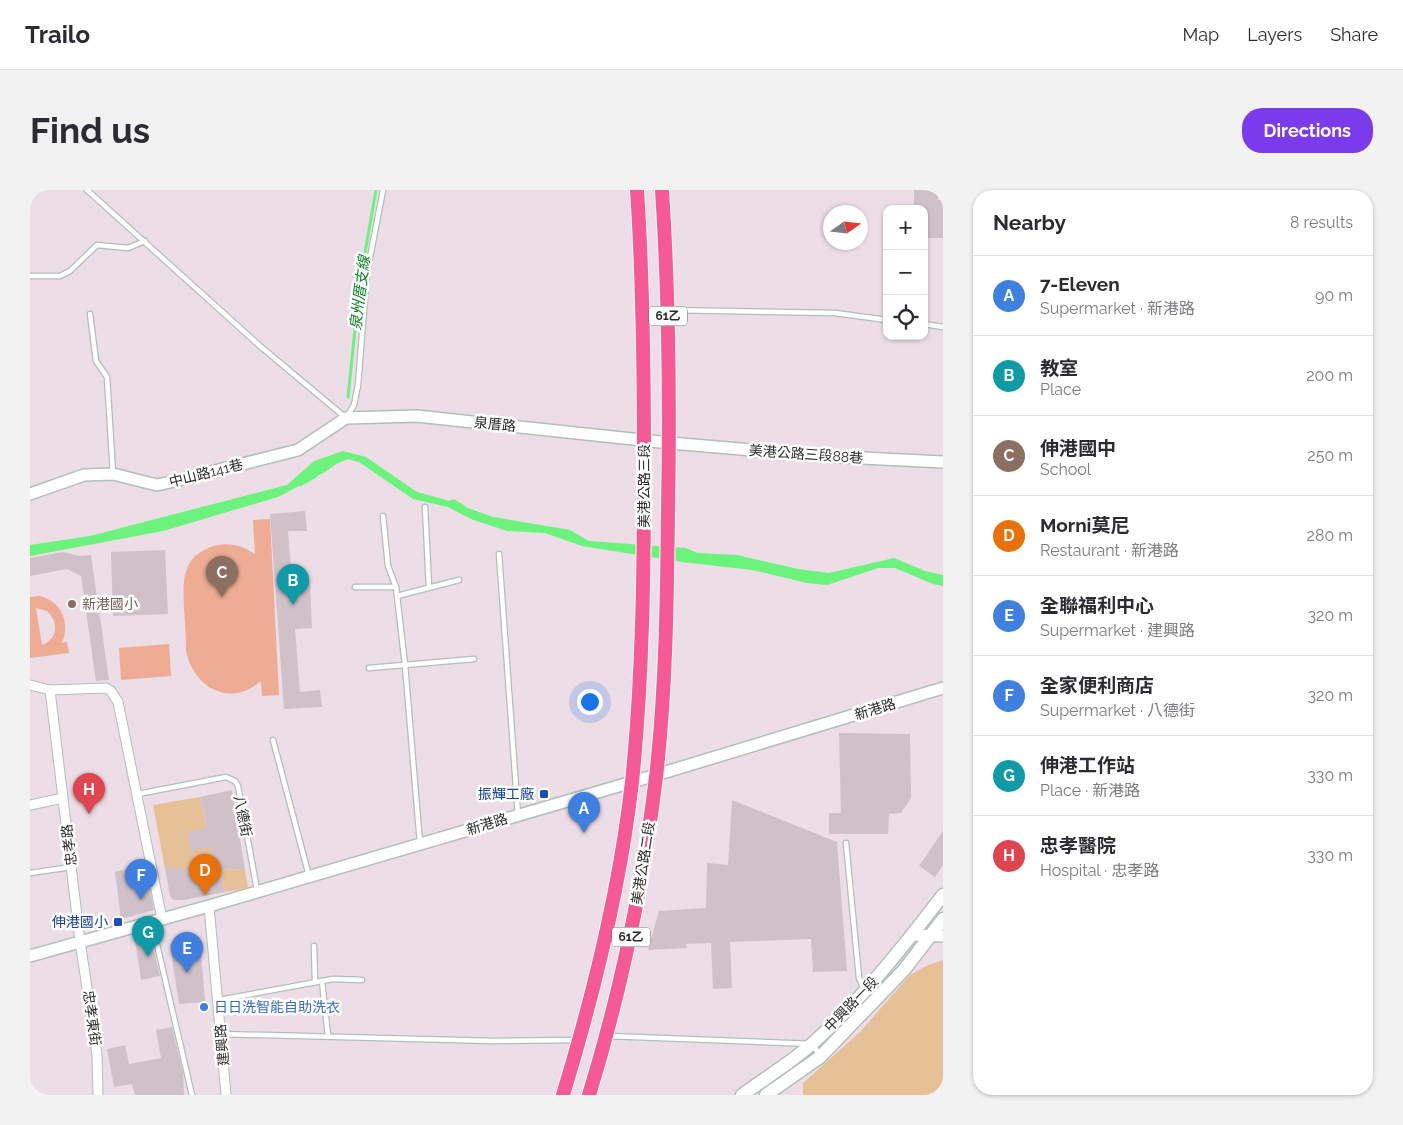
<!DOCTYPE html>
<meta charset="utf-8">
<style>
body{margin:0;font-family:Raleway,"Noto Sans TC",sans-serif;background:#f2f2f3;color:#2b2b33}
.controls{position:absolute;right:15px;top:15px;display:grid;overflow:hidden;border-radius:10px;box-shadow:0 1px 4px #0004}
.controls button{width:45px;height:45px;display:grid;place-items:center;padding:0;border:0;border-bottom:1px solid #e1e1e2;background:#fff;color:#2b2b33;font:25px sans-serif}
.compass{position:absolute;left:793px;top:15px;width:45px;height:45px;border-radius:50%;background:#fff;box-shadow:0 1px 4px #0004;rotate:76deg}
.you{position:absolute;left:559px;top:511px;width:18px;height:18px;margin:-12px;border:4px solid #fff;border-radius:50%;background:#1a73e8;box-shadow:0 0 0 8px #1a73e833}
.badge{display:grid;place-items:center;width:32px;height:32px;border-radius:50%;background:#7c3aed;color:#fff;font-size:16px;font-weight:700}
.pin{position:absolute;translate:-50% -41px;filter:drop-shadow(0 1px 2px #0008)}
.pin::after{content:'';position:absolute;top:26px;width:18px;height:15px;background:inherit;clip-path:polygon(0 0,100% 0,50% 100%)}
.list{margin:0;padding:0;list-style:none}
h2{display:flex;justify-content:space-between;align-items:center;height:65px;margin:0;padding:0 20px;font-size:21px}
h2 small{font-size:16px;font-weight:400;color:#7c7c81}
.list li{display:grid;grid-template-columns:32px 1fr auto;gap:15px;align-items:center;box-sizing:border-box;height:80px;padding:0 20px;border-top:1px solid #e1e1e2}
.list b{display:block;font-size:19px;white-space:nowrap}
.list p{margin:0;font-size:16px;white-space:nowrap;color:#7c7c81}
.list em{font-size:16px;font-style:normal;color:#7c7c81}
.icon{flex:none;width:28px;height:28px;fill:none;stroke:currentColor;stroke-width:2;stroke-linecap:round;stroke-linejoin:round}
.map{position:relative;flex:none;width:913px;height:905px;overflow:hidden;border-radius:20px}
header{display:flex;align-items:center;gap:30px;box-sizing:border-box;height:70px;padding:0 25px;background:#fff;border-bottom:1px solid #e1e1e2}
header strong{font-size:24px}
nav{display:flex;gap:28px;margin-inline-start:auto;font-size:18px}
.intro{display:flex;align-items:center;justify-content:space-between;box-sizing:border-box;height:120px;padding:0 30px}
h1{margin:0;font-size:35px}
.button{padding:12px 22px;border-radius:20px;background:#7c3aed;color:#fff;font-size:18px;font-weight:700}
main{display:flex;gap:30px;padding:0 30px}
aside{flex:1;background:#fff;border-radius:20px;box-shadow:0 1px 4px #0004}
.map>svg:first-child{display:block}
</style>
<header>
<strong>Trailo</strong>
<nav><a>Map</a><a>Layers</a><a>Share</a></nav>
</header>
<div class="intro"><h1>Find us</h1><a class="button">Directions</a></div>
<main>
<div class="map">
<svg width="913" height="905" viewBox="0 0 913 905">
<rect width="100%" height="100%" fill="#eddde6"/>
<g fill="#e6c097">
<polygon points="170,607 186,679 135,679 123,615"/>
<polygon points="190,679 215,680 218,698 195,702"/>
<polygon points="913,770 913,905 773,905 773,893 830,842 880,785 898,775"/>
</g>
<g fill="#edac93" fill-rule="evenodd">
<path d="M240,329L249,505L232,506L231,491C200,518 164,498 156,461C156,447 155,432 154,418C153,392 151,368 181,357C197,351 212,355 225,364L223,330Z"/>
<path d="M10,406C31,411 41,433 32,453L37,452L39,463L0,468V407ZM6,418L17,421C29,432 28,449 12,455Z"/>
<polygon points="139,454 141,486 91,490 89,458"/>
</g>
<polygon fill="#6cf37d" points="313,261 336,267 387,302 413,309 463,327 540,340 559,351 655,358 668,363 707,365 768,379 799,383 864,368 895,381 913,385 913,396 903,394 865,378 848,378 797,395 777,393 722,380 652,372 552,356 515,343 477,341 441,329 418,317 383,309 329,272 318,269 306,274 295,282 248,307 133,341 0,366 0,355 60,346 257,295 284,271"/>
<g fill="none" stroke-linecap="round" stroke-linejoin="round">
<g stroke="#6cf37d" stroke-width="3">
<polyline points="318,207 330,91 346,0"/>
<polyline points="270,295 286,286"/>
<polyline points="419,312 424,311 434,317"/>
</g>
</g>
<g fill="#d0c1c9">
<polygon points="884,0 909,0 908,10 913,10 913,48 894,48 894,19 884,19"/>
<polygon points="275,321 277,341 258,341 262,393 280,392 282,438 265,439 270,502 290,500 292,517 254,519 240,324"/>
<polygon points="135,360 138,424 83,426 81,362"/>
<polygon points="33,362 49,366 61,365 79,490 66,491 51,386 37,379 0,386 0,368"/>
<polygon points="809,543 880,544 881,608 871,623 859,624 858,644 799,644 799,623 811,623"/>
<polygon points="202,600 215,680 190,679 195,702 154,710 143,710 140,706 135,678 186,679 181,657 161,661 157,642 177,638 170,607"/>
<polygon points="702,610 807,652 817,781 783,782 781,749 700,752 702,798 683,799 681,753 656,754 657,758 618,760 629,721 676,718 677,673 698,675"/>
<polygon points="913,641 913,675 905,687 889,676"/>
<polygon points="115,675 124,720 91,729 85,682"/>
<polygon points="120,744 130,786 111,790 105,749"/>
<polygon points="170,751 175,812 149,814 140,754"/>
<polygon points="142,837 153,883 154,905 105,905 102,894 84,897 77,859 95,855 99,874 131,868 126,840"/>
</g>
<g fill="none" stroke-linecap="round" stroke-linejoin="round">
<g stroke="#b1bfba" stroke-width="7">
<g id="service">
<polyline points="57,0 230,156 316,228 324,215 328,195 337,83 353,0"/>
<polyline points="0,86 30,86 40,81 67,55 98,58 115,51"/>
<polyline points="639,120 805,123 857,130"/>
<polyline points="60,124 66,171 77,187 83,283"/>
<polyline points="894,134 913,137"/>
<polyline points="395,317 399,397"/>
<polyline points="353,326 358,376 366,397 375,475 390,653"/>
<polyline points="469,364 488,625"/>
<polyline points="325,397 366,397"/>
<polyline points="367,406 429,390"/>
<polyline points="339,478 444,469"/>
<polyline points="243,550 279,686"/>
<polyline points="108,604 196,587 205,591 208,596 227,700"/>
<polyline points="816,653 829,788 834,800"/>
<polyline points="0,683 41,677"/>
<polyline points="122,733 162,905"/>
<polyline points="284,756 285,792"/>
<polyline points="292,791 298,846"/>
<polyline points="189,810 303,789 332,790"/>
<polyline points="191,844 464,851 546,850"/>
<polyline points="578,846 783,854 789,865"/>
</g>
</g>
<g stroke="#b1bfba" stroke-width="11">
<g id="minor">
<polyline points="0,495 20,500 76,498 81,501 88,512 132,729"/>
<polyline points="20,500 50,751 67,865 68,905"/>
<polyline points="0,615 33,608"/>
<polyline points="179,716 196,905"/>
</g>
</g>
<g stroke="#b1bfba" stroke-width="14">
<g id="tertiary">
<polyline points="0,304 54,285 83,284 127,295 149,290 268,260 316,228 387,226 640,253 792,266 913,272"/>
<polyline points="883,745 913,746"/>
<polyline points="0,766 179,716 626,585 913,498"/>
</g>
</g>
<g stroke="#b1bfba" stroke-width="15">
<g id="secondary">
<path d="M712,905C734,889 763,871 783,853C832,809 873,757 913,705"/>
<polyline points="736,905 790,867 874,780 913,729"/>
</g>
</g>
<g stroke="#fff" stroke-width="16">
<g id="primary">
<path d="M533,905C564,803 590,698 602,592C613,485 614,377 614,271C614,180 613,90 607,0"/>
<path d="M559,905C591,801 613,695 626,587C636,499 637,410 638,321C640,214 639,107 632,0"/>
</g>
</g>
<use href="#service" stroke="#fff" stroke-width="4.5"/>
<use href="#minor" stroke="#fff" stroke-width="9"/>
<use href="#tertiary" stroke="#fff" stroke-width="11"/>
<use href="#secondary" stroke="#fff" stroke-width="12"/>
<use href="#primary" stroke="#f65a94" stroke-width="14"/>
</g>
<circle fill="#8d6e63" stroke="#fff" stroke-width="2" cx="42" cy="414" r="5"/>
<g fill="#1a4fb4" stroke="#fff" stroke-width="2">
<rect x="509" y="599" width="10" height="10" rx="2.5"/>
<rect x="83" y="727" width="10" height="10" rx="2.5"/>
</g>
<circle fill="#3f7fe0" stroke="#fff" stroke-width="2" cx="174" cy="817" r="5"/>
<g text-anchor="middle" dominant-baseline="central" stroke-width="5" stroke-linejoin="round" paint-order="stroke">
<g fill="#fff" stroke="#6b6b6b" stroke-width="1">
<rect x="619" y="116.5" width="38" height="19" rx="4"/>
<rect x="582" y="737.5" width="38" height="19" rx="4"/>
</g>
<g font-size="12" font-weight="bold" fill="#2b2b2b">
<text x="638" y="126">61乙</text>
<text x="601" y="747">61乙</text>
</g>
<g font-size="14" fill="#2b2b2b" stroke="#fff">
<text transform="translate(465 234) rotate(6)">泉厝路</text>
<text transform="translate(776 264) rotate(4)">美港公路三段88巷</text>
<text transform="translate(176 283) rotate(-14)">中山路141巷</text>
<text transform="translate(614 296) rotate(-90)">美港公路三段</text>
<text transform="translate(845 519) rotate(-17)">新港路</text>
<text transform="translate(213 626) rotate(79)">八德街</text>
<text transform="translate(457 634) rotate(-17)">新港路</text>
<text transform="translate(39 655) rotate(-97)">忠孝路</text>
<text transform="translate(613 673) rotate(-81)">美港公路二段</text>
<text transform="translate(821 814) rotate(-46)">中興路一段</text>
<text transform="translate(62 828) rotate(82)">忠孝東街</text>
<text transform="translate(192 855) rotate(-95)">建興路</text>
</g>
<g font-size="14" fill="#785e54" stroke="#fff" text-anchor="start">
<text x="52" y="414">新港國小</text>
</g>
<g font-size="14" fill="#164399" stroke="#fff" text-anchor="end">
<text x="504" y="604">振輝工廠</text>
<text x="78" y="732">伸港國小</text>
</g>
<g font-size="14" fill="#366cbe" stroke="#fff" text-anchor="start">
<text x="184" y="817">日日洗智能自助洗衣</text>
</g>
<g font-size="15" font-style="italic" fill="#0b8523" stroke="#fff">
<text transform="translate(330 103) rotate(-83)">泉州厝支線</text>
</g>
</g>
</svg>
<div class="controls">
<button>+</button>
<button>−</button>
<button><svg class="icon" aria-label="locate" viewBox="0 0 24 24"><circle cx="12" cy="12" r="6"/><path d="M12 2v4M12 18v4M2 12h4M18 12h4"/></svg></button>
</div>
<svg class="compass" viewBox="-18 -18 36 36"><path d="M0-13l5 13h-10z" fill="#e53935"/><path d="M0 13l5-13h-10z" fill="#7c7c81"/></svg>
<div class="you"></div>
<div class="pin badge" style="left:554px;top:643px;background:#3f7fe0">A</div>
<div class="pin badge" style="left:263px;top:415px;background:#0f9aa8">B</div>
<div class="pin badge" style="left:192px;top:407px;background:#8d6e63">C</div>
<div class="pin badge" style="left:175px;top:705px;background:#e8710a">D</div>
<div class="pin badge" style="left:157px;top:783px;background:#3f7fe0">E</div>
<div class="pin badge" style="left:111px;top:710px;background:#3f7fe0">F</div>
<div class="pin badge" style="left:118px;top:767px;background:#0f9aa8">G</div>
<div class="pin badge" style="left:59px;top:624px;background:#e0444e">H</div>
</div>
<aside>
<h2>Nearby<small>8 results</small></h2>
<ul class="list">
<li><span class="badge" style="background:#3f7fe0">A</span><div><b>7-Eleven</b><p>Supermarket · 新港路</p></div><em>90 m</em></li>
<li><span class="badge" style="background:#0f9aa8">B</span><div><b>教室</b><p>Place</p></div><em>200 m</em></li>
<li><span class="badge" style="background:#8d6e63">C</span><div><b>伸港國中</b><p>School</p></div><em>250 m</em></li>
<li><span class="badge" style="background:#e8710a">D</span><div><b>Morni莫尼</b><p>Restaurant · 新港路</p></div><em>280 m</em></li>
<li><span class="badge" style="background:#3f7fe0">E</span><div><b>全聯福利中心</b><p>Supermarket · 建興路</p></div><em>320 m</em></li>
<li><span class="badge" style="background:#3f7fe0">F</span><div><b>全家便利商店</b><p>Supermarket · 八德街</p></div><em>320 m</em></li>
<li><span class="badge" style="background:#0f9aa8">G</span><div><b>伸港工作站</b><p>Place · 新港路</p></div><em>330 m</em></li>
<li><span class="badge" style="background:#e0444e">H</span><div><b>忠孝醫院</b><p>Hospital · 忠孝路</p></div><em>330 m</em></li>
</ul>
</aside>
</main>
